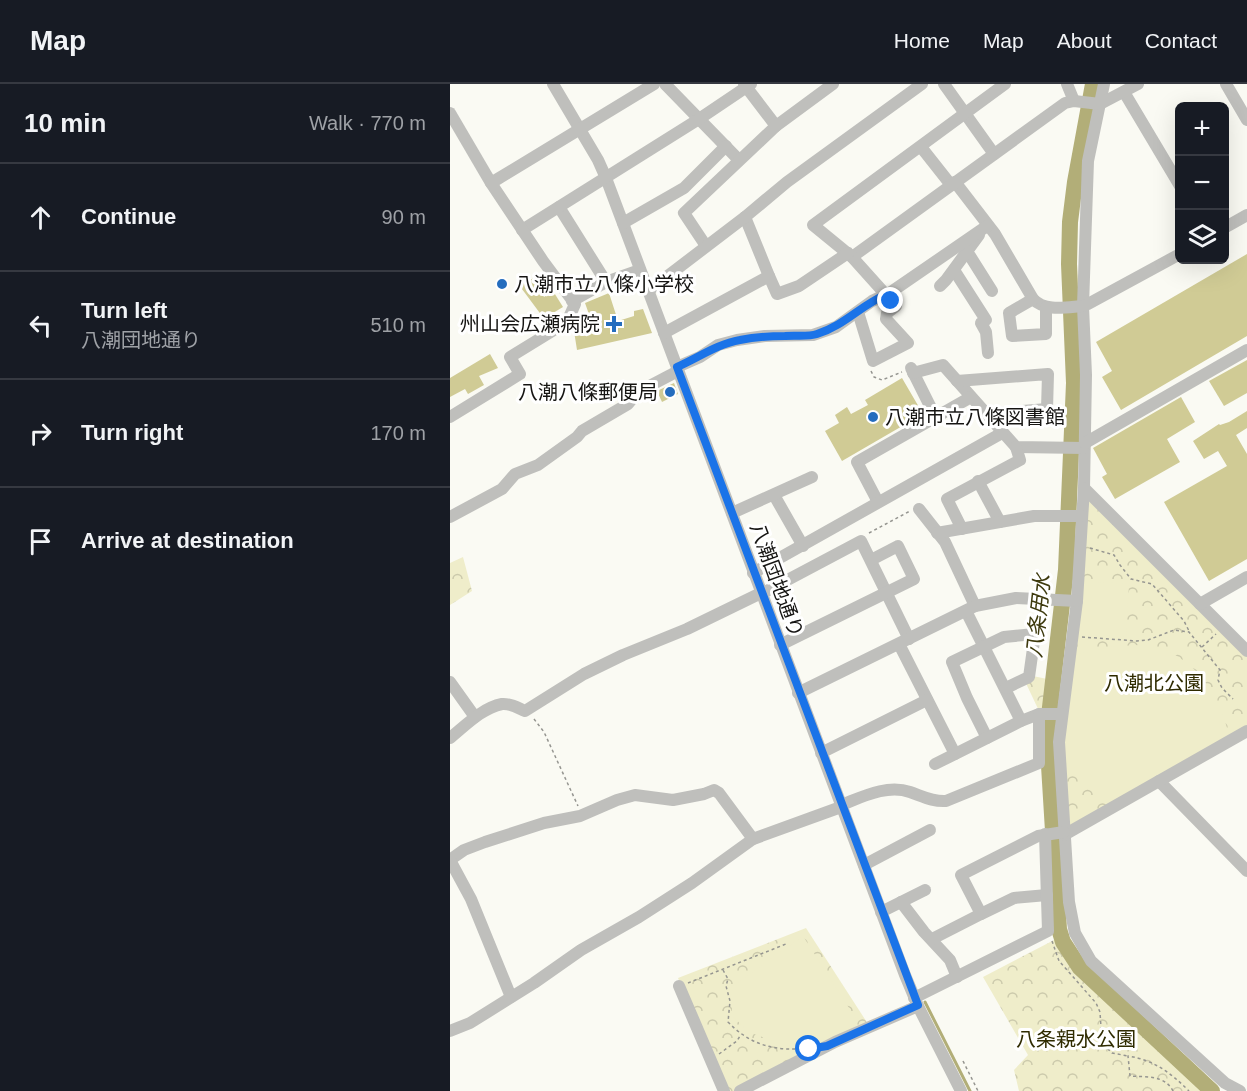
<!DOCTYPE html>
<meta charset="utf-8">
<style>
body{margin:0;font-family:Arial,"Noto Sans JP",sans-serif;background:#20242c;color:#f1f3f6}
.controls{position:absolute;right:18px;top:18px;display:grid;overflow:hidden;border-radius:9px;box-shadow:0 6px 24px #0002}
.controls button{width:54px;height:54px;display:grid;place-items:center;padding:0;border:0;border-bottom:2px solid #363941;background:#171b24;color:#f1f3f6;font:30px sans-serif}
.stop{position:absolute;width:18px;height:18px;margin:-14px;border:4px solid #1a73e8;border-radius:50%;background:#fff}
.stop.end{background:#1a73e8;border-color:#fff;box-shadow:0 2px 6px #0008}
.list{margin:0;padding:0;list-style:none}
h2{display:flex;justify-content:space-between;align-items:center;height:78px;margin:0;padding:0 24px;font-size:26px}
h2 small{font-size:20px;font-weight:400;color:#9ea1a6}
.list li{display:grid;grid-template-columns:39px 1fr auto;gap:18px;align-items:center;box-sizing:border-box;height:108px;padding:0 24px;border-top:2px solid #363941}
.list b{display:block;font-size:22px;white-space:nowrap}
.list p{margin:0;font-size:20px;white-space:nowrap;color:#9ea1a6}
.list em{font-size:20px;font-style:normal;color:#9ea1a6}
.icon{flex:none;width:33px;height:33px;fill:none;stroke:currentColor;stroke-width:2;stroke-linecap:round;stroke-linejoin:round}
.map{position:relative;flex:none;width:797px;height:1007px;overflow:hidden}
header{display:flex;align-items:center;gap:36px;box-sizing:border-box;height:84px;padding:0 30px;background:#171b24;border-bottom:2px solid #363941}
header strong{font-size:28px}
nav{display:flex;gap:33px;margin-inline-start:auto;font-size:21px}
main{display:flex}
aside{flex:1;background:#171b24}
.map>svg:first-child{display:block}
</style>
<header>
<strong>Map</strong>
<nav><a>Home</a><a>Map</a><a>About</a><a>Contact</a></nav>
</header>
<main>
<aside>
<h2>10 min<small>Walk · 770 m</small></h2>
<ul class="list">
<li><svg class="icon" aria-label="ahead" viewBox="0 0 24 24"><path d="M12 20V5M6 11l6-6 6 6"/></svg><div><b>Continue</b></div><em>90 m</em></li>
<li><svg class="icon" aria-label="left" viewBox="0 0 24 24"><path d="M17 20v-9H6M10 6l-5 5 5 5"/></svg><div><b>Turn left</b><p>八潮団地通り</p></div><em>510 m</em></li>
<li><svg class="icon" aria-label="right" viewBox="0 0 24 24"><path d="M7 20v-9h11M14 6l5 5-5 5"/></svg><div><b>Turn right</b></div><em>170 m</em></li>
<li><svg class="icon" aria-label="arrive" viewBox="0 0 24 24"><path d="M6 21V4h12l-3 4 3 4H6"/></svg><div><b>Arrive at destination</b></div></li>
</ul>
</aside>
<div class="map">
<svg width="797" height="1007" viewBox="0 0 797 1007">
<defs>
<pattern id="forest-crowns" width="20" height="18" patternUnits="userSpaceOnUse" patternTransform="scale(1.5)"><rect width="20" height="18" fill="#efedca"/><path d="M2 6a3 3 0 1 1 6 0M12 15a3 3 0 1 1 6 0" fill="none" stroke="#cccaac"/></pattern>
</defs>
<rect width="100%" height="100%" fill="#fafaf3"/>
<g fill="url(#forest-crowns)">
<polygon points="636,411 797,570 797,645 617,745 612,657"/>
<polygon points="13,473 22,507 0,521 0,479"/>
<polygon points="578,591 602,596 599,629 590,629 573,593"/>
<polygon points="356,844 418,940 286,1007 277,1007 228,894"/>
<polygon points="608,854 629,886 761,1007 569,1007 564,986 578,971 533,893"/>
</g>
<g fill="#efedca">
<polygon points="632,497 679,500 676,553 629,550"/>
<path d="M685,561C695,562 709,562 718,567C752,584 770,614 779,651L673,712H657L616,676L614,657L625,571L658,563Z"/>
<path d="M353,852L408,938C380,958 348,967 315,954C310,952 303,950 298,947C292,942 287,936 281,931L283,918L279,905Z"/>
</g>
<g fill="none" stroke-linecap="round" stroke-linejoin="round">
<polyline stroke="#b2ae78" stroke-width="3" points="475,918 520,1007"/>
<polyline stroke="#b2ae78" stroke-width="16" points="643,0 625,98 620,138 619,180 624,299 616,486 597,649 609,845 613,858 630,884 762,1007"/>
</g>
<g fill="#d0cb95">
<polygon points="797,170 797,252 671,326 652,293 662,287 646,258"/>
<polygon points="84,194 94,213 103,207 113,223 103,229 107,234 98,240 69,201"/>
<polygon points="159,209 168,237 184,232 184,227 193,225 202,249 127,266 124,247 130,245 128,240 141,236 135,219"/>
<polygon points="40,270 48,284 29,292 34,301 18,310 15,305 0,313 0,294"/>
<polygon points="797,276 797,309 774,322 759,297"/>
<polygon points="452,294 473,330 392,377 375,347 389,339 385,331 397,323 401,330 418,321 415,316"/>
<polygon points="224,299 228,310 212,318 207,307"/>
<polygon points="731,313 745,338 717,355 730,378 665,415 652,393 657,390 643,364"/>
<polygon points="797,327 797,344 786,351 797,370 797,475 759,497 714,418 777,382 768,367 754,375 743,357 769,340 770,341 779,338"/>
</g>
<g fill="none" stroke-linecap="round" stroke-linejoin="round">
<g stroke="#959590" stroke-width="1.5" stroke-dasharray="3 3" stroke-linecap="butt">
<polyline points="421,287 424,293 432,296 452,288"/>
<polyline points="419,449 460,427"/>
<polyline points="640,464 664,471 670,481 681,495 702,500 734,537 739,547"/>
<polyline points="632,553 687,557 698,556 724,546 739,548 770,586 768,596 772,604 783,615"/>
<polyline points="752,563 766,550"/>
<polyline points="84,635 94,648 128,722"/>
<polyline points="602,857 609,877 646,919 650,928 652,959 662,969 678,972"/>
<path d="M273,886L278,895L276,902L280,917L278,938C297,958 319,966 347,965"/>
<polyline points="238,899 336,860"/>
<polyline points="269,970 287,957 290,952"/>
<polyline points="513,977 528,1007"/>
<path d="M723,1007C715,991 696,993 680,992L678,972C704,976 721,989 739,1007"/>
</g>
<g stroke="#bfbfbc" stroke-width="12">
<polyline points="103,0 148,76 156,94 455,891 468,922 511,1007"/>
<polyline points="215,0 289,76"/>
<polyline points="294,0 326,42"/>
<polyline points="494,0 544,70"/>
<polyline points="617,0 624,17"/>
<polyline points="654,0 638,77 633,222 636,291 634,404 627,517 609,658 619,818 625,849 641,877 775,999 790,1007"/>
<polyline points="776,0 797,36"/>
<polyline points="674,8 730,102"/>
<polyline points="0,29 41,99"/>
<polyline points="471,63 501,101"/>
<path d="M505,98L545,150L583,215C595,228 617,223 633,222L638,220L730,170"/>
<polyline points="109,123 156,198"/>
<polyline points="295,133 319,192"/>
<polyline points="173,139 234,104 276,62"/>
<polyline points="774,144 797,131"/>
<polyline points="72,146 249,35 301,0"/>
<polyline points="256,162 234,129 326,42 383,0"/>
<polyline points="516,169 520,172 542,207"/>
<polyline points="402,173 615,19 624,17 650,20 688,0"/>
<polyline points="504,186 536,236 531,239 536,248 538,269"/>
<polyline points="490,202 496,196 529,151"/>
<polyline points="198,207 295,133 337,98 472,0"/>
<polyline points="583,215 559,229 562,252 596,250 596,223"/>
<polyline points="122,217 156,198 190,186"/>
<polyline points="408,228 423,277 458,259 436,235 437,229 446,222 402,173 363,141 555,0"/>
<polyline points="214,249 319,192 327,210 349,202 398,169"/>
<polyline points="227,283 250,273 268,261 287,256 315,252 363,251 386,243 422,217 441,208 537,142"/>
<polyline points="461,284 485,332"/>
<polyline points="463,289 493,281 566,363 634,364"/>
<polyline points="507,297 598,290 597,325 536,330"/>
<polyline points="0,333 70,290 60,273 117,238 125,220 93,177 41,99 204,0"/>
<polyline points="635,359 797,266"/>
<polyline points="528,397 550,438"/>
<polyline points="634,404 797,567"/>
<polyline points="324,411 353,462"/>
<polyline points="428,418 407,378 521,313"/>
<polyline points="469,425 495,458 525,522"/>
<polyline points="282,429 362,393"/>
<polyline points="0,433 52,405 65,390 88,381 127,353 132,347 178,320 188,308 228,287"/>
<polyline points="512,445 497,415 570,376 566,363"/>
<polyline points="487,449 584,432 632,432"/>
<polyline points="303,489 552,349"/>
<polyline points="311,510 411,457 459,555"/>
<polyline points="750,520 797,493"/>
<polyline points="516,527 571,637"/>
<polyline points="449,560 505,670"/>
<polyline points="330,561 464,495 448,462 421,476"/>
<polyline points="0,598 25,633"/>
<polyline points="348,609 525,522 566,514 627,517"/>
<path d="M0,654C15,642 32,624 52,620C60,619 68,624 75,627L134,590L173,571L237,545L311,509"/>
<polyline points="537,654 517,614 502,578 554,553 585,550 579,593 556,604"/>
<polyline points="371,669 477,616"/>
<polyline points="485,680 571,637 589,630 612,630"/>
<polyline points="709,697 797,787"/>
<path d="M391,721C412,713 437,700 460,708C472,712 483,718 496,717L589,679V630"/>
<polyline points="614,751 797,647"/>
<polyline points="1,775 14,766 35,758 94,739 130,732 167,716 185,711 223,716 254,710 264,706 269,709 303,755"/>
<polyline points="0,776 21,815 61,913"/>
<polyline points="414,781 480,746"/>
<polyline points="451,818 474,848 500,876 507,893"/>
<polyline points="431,828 475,806"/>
<polyline points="531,830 564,814 597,811"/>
<polyline points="482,855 531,830 511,791 588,752 614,748"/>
<polyline points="229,902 274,1007"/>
<polyline points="464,914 598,847 595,750"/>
<polyline points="0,947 20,939 84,899 131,866 189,833 242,799 303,755 391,723"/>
<polyline points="290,1007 385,958 468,922"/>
</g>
</g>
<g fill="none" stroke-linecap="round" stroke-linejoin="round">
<path stroke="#1a73e8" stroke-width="8" d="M359,965L377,962L468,921L227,283C248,274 267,260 290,256C305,253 320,252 335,252C346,251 358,253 367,250C395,241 410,222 435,211L441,217"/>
</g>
<g fill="#256dbe" stroke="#fff" stroke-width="2">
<circle cx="52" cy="200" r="6"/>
<path d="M161 231h6v6h6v6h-6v6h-6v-6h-6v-6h6z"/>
<circle cx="220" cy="308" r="6"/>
<circle cx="423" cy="333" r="6"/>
</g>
<g text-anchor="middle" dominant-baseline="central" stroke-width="6" stroke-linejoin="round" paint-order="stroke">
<g font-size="20" fill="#151412" stroke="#fff" text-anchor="start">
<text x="64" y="200">八潮市立八條小学校</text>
<text x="150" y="240" text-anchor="end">州山会広瀬病院</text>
<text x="208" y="308" text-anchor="end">八潮八條郵便局</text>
<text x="435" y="333">八潮市立八條図書館</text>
</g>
<g font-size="20" fill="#151412" stroke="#fff">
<text transform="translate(327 496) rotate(70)">八潮団地通り</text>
</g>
<g font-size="20" fill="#2f2b00" stroke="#fff">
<text x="704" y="599">八潮北公園</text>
<text x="626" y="955">八条親水公園</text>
</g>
<g font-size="21" font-style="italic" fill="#3e3a0e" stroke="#fff">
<text transform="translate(588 532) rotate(-84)">八条用水</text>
</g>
</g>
</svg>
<div class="controls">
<button>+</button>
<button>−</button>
<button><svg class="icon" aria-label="layers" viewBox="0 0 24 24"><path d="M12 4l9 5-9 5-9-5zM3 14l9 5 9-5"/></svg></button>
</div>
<div class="stop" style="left:359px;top:965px"></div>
<div class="stop end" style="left:441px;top:217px"></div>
</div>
</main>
